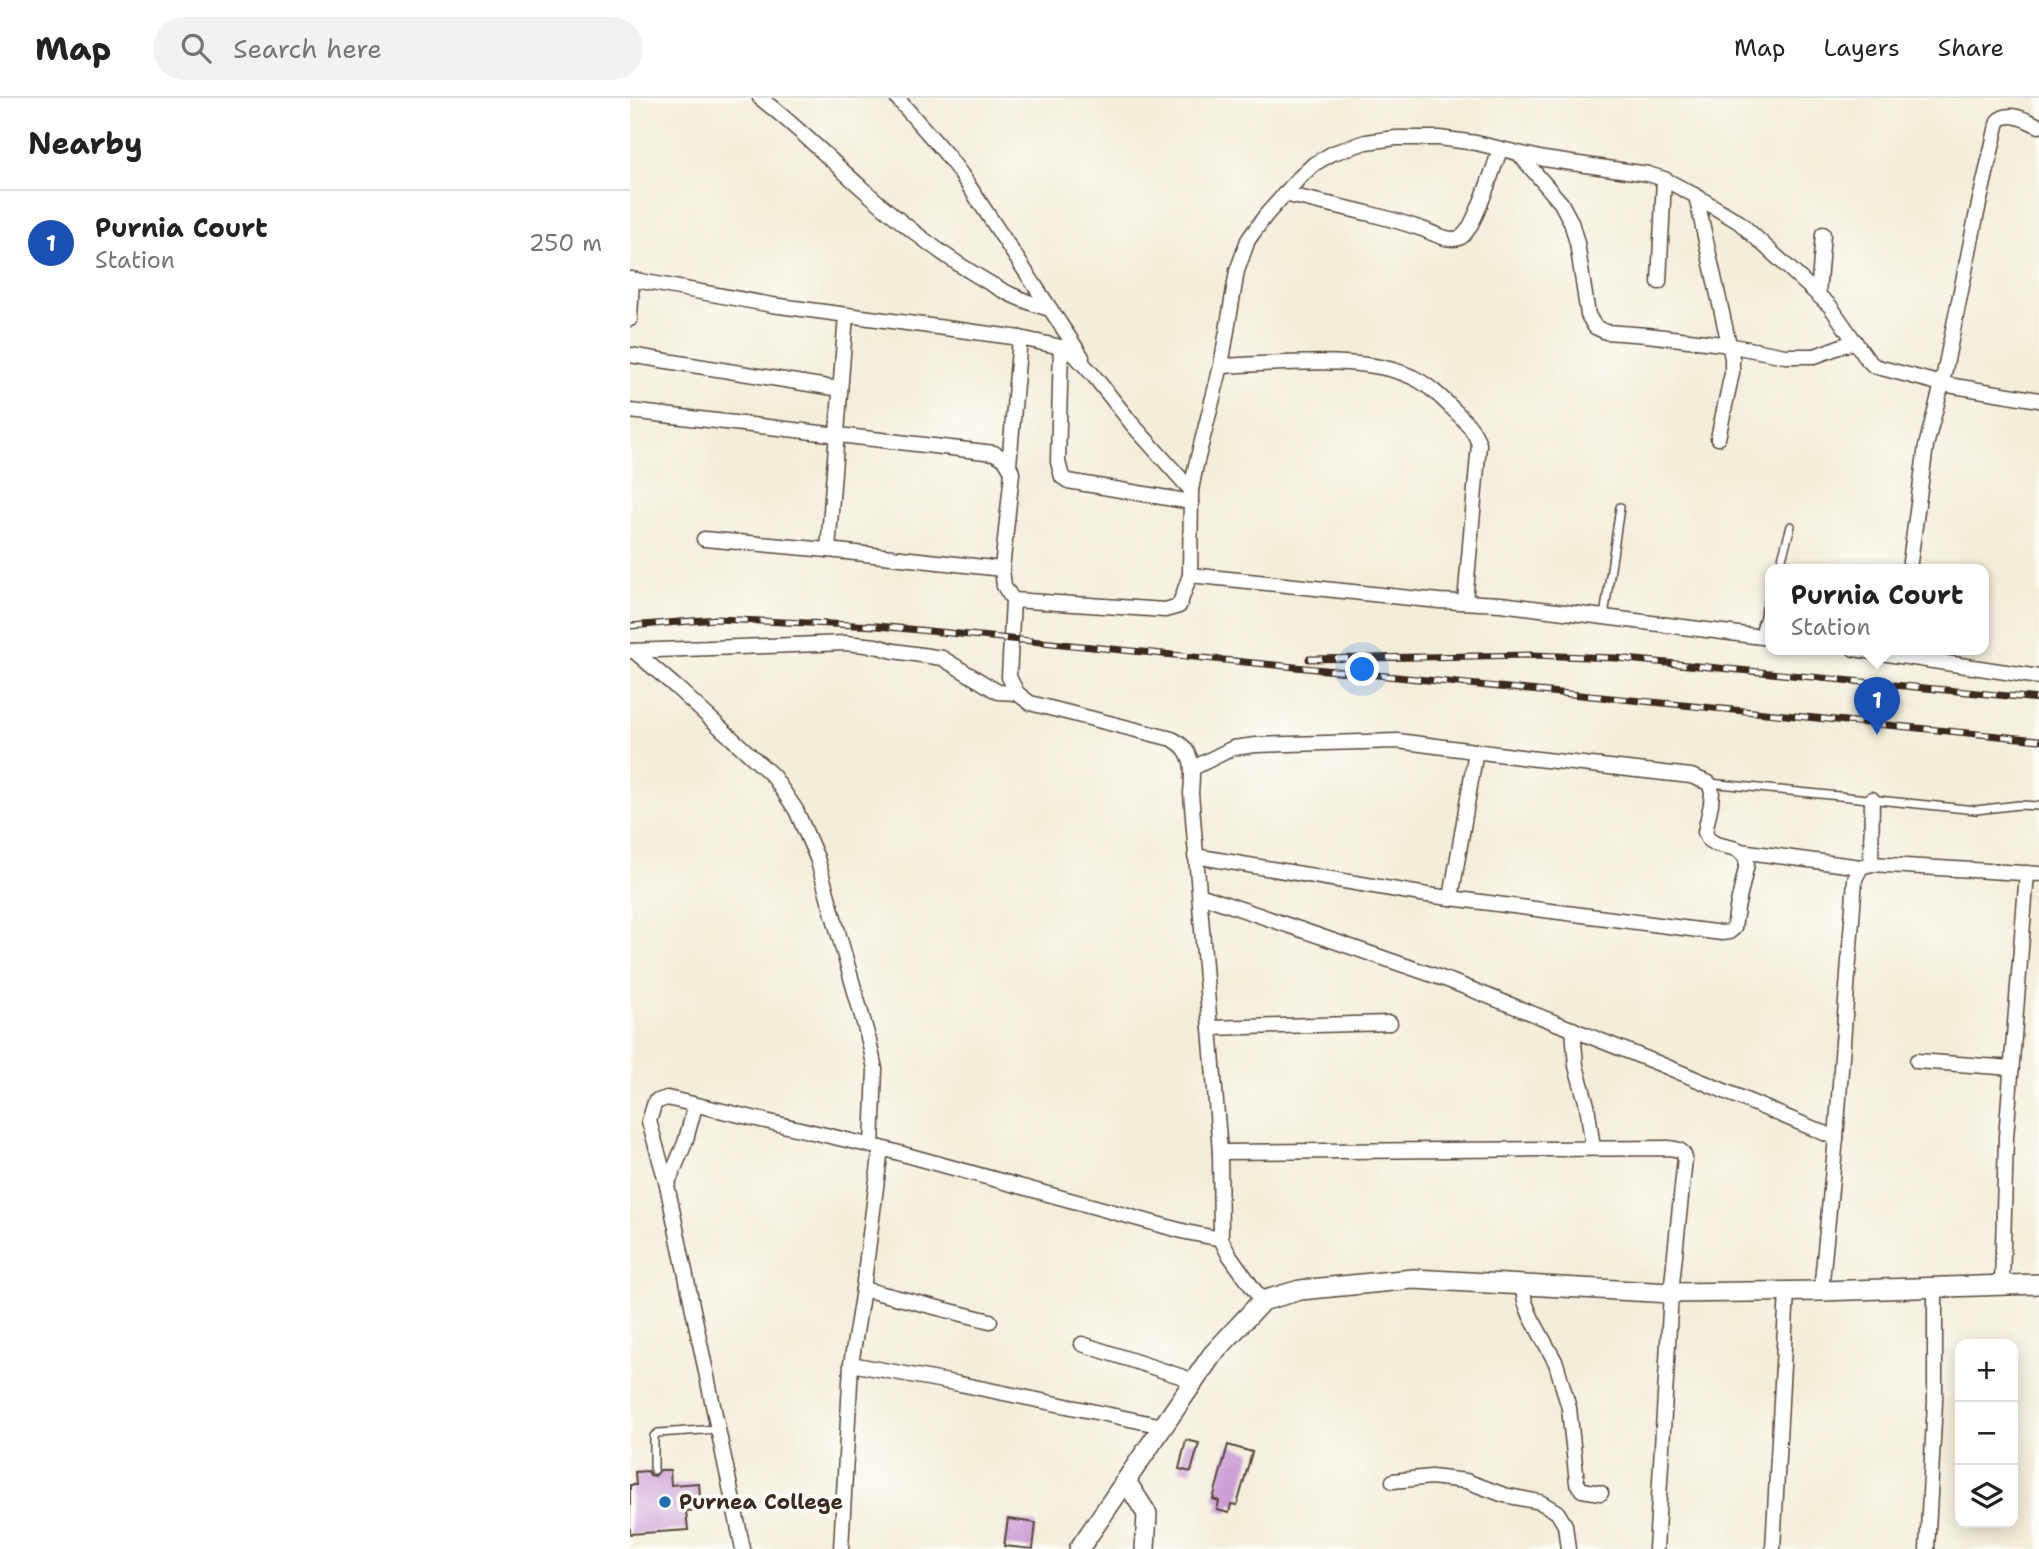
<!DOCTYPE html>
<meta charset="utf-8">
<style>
body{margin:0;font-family:"Shantell Sans",sans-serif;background:#f2f2f2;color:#222}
.controls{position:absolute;right:21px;bottom:21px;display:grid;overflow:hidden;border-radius:14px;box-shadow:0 4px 18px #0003}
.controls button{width:63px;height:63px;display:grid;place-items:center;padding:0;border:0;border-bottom:2px solid #e0e0e0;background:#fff;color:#222;font:35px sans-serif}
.you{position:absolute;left:733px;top:572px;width:24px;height:24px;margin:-18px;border:5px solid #fff;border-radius:50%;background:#1a73e8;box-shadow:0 0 0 10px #1a73e833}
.badge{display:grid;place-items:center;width:46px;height:46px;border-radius:50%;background:#1f6fb2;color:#fff;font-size:23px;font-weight:700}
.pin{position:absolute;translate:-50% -58px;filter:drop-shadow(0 2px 4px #0008)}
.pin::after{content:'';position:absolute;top:37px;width:24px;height:21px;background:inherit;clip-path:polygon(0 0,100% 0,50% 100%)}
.popup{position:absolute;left:1135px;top:466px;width:224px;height:91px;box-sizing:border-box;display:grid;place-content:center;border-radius:14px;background:#fff;filter:drop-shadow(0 2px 5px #0005);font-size:23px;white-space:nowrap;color:#767676}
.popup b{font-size:26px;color:#222}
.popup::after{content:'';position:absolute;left:50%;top:100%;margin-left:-14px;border:14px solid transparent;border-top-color:#fff}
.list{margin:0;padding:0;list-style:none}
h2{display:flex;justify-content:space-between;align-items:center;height:91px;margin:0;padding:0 28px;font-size:30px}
h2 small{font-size:23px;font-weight:400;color:#767676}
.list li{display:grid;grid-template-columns:46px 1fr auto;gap:21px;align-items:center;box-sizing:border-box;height:105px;padding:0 28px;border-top:2px solid #e0e0e0}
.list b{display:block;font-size:26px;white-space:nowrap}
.list p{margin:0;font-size:23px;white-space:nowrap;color:#767676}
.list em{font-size:23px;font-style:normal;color:#767676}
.icon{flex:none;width:38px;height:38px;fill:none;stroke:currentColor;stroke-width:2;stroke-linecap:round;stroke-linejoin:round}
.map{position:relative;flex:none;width:1409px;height:1451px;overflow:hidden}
header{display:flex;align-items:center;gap:42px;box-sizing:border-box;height:98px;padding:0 35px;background:#fff;border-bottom:2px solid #e0e0e0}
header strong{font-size:33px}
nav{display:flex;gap:38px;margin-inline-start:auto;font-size:24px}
.search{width:490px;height:63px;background:#f2f2f2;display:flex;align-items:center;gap:18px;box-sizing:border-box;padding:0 24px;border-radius:38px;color:#767676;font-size:26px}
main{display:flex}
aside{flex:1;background:#fff}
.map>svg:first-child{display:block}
</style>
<header>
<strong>Map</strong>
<div class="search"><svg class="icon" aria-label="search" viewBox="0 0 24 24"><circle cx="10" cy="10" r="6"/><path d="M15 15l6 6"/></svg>Search here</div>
<nav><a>Map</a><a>Layers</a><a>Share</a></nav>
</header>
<main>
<aside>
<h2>Nearby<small></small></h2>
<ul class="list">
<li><span class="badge" style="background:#1a4fb4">1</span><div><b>Purnia Court</b><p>Station</p></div><em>250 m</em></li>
</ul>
</aside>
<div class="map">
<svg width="1409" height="1451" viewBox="0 0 1409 1451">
<rect width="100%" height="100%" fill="#fdfcf7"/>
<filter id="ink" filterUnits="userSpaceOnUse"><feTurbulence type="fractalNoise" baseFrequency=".0143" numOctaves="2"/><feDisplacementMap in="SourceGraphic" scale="14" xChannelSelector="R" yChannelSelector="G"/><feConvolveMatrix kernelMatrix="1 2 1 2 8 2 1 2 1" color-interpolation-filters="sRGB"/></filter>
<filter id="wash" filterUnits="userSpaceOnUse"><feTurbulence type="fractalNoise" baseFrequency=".00686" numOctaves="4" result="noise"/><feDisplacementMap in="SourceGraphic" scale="28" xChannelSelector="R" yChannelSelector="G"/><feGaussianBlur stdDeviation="1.57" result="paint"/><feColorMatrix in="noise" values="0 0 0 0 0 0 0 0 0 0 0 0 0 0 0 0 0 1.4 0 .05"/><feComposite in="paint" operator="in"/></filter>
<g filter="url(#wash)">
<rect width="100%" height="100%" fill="#f3edd9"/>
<g id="blocks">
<g fill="#c997d3">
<polygon points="556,1342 569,1345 561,1374 549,1371"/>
<polygon points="598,1347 622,1354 607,1407 601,1406 599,1415 587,1412 589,1403 583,1401"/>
<polygon points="30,1372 40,1372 41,1387 69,1385 71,1412 56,1413 58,1432 0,1436 0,1387 6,1387 5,1374 18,1373 20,1377 25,1378"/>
<polygon points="378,1421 406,1425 403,1451 374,1448"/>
</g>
</g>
</g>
<g filter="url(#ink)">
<use href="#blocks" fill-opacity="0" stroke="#57473a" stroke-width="2"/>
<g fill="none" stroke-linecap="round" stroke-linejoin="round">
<g stroke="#57473a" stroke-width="10">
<g id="lane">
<polyline points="1149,471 1161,428"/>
<polyline points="974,519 990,409"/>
<polyline points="1128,539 1140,496"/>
<polyline points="1080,685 1346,712 1389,707 1409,708"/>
<polyline points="24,1372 24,1338 28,1335 88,1331"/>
</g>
</g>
<g stroke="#57473a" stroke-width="17">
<g id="street">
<path d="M130,0C167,28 200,62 235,93C270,124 306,153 346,177C372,193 391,203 420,211"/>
<polyline points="267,0 316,56 331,76 452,259"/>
<polyline points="889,56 931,105 941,124 947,145 958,217 965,229 976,234 1017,237 1092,246 1155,258 1185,258 1225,243"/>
<path d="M654,96C701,107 749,116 795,132C804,136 821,145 831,139C844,132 864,68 870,52"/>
<polyline points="1066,98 1102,260 1102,275 1088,340"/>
<polyline points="0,181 142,207 390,240 431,249 445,257 464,278 502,326 561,392"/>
<polyline points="1029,184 1034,81"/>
<polyline points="1188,196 1193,136"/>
<polyline points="0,221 2,181"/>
<polyline points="431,249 428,364 432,379 438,383 561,404"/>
<polyline points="0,257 210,291"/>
<path d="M591,268C644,266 735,256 782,279C798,286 812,300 824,312C835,323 844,331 849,346L835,504"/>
<path d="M0,313L364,355C374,360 379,364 382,375L372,471L374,488L383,502L379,579L387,595L400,605L542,641C565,652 563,672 561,695L590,1054L591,1141L598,1155L632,1203"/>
<polyline points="379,367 390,240"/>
<polyline points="74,441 198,452 372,471"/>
<polyline points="198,452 216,217"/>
<path d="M1279,471L1296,348L1312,286L1346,119L1368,23C1380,12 1396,22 1409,28"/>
<polyline points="560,477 809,503 871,506 1140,540"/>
<polyline points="383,502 535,512 549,508 560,477 561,392 566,367 591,268 607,173 618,142 636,117 669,80 684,66 703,55 736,44 766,40 809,40 846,45 914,61 1018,76 1034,81 1066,98 1109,124 1200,208 1237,261 1244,268 1312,286 1409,302"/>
<polyline points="1224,551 1409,579"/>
<polyline points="1,553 215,545 246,548 264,553 312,560 368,594 387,595"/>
<polyline points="4,553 46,589 143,678 166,712 187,760 239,943 245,971 242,1048"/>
<polyline points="563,670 603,650 626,647 768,643 898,660 1061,678 1079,685 1082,694 1081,706 1075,734 1078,741 1086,746 1107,751 1115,758 1117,766 1107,810 1104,830 1099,834 1092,835 797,797 565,758"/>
<polyline points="1110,753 1231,769"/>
<polyline points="1241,766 1242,701"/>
<polyline points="570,797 820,883 1030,966 1206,1040"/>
<polyline points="821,800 846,653"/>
<polyline points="580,930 760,925"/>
<polyline points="943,931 946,968 957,1007 963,1050"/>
<polyline points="1287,963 1382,970"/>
<path d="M590,1054L1038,1050C1046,1051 1053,1051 1055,1060L1041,1195L1026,1451"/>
<polyline points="37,1087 55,1045 65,1008"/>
<polyline points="892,1186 895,1204 901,1219 926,1265 939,1310 947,1385 952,1392 971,1395"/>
<polyline points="1372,1187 1376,1039 1397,775"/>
<polyline points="233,1191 360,1223"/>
<polyline points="1191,1193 1206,1040 1225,781 1231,769 1241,766 1409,776"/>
<polyline points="452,1246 565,1283"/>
<polyline points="221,1266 330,1286 533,1328"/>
<polyline points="763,1383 801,1379 836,1383 874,1397 910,1404 927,1414 935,1427 938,1451"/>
<polyline points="113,1451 37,1087 19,1023 25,1004 37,1000 251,1050 556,1134 591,1141"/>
<polyline points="211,1451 221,1266 233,1191 251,1050"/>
<polyline points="1143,1451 1157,1193"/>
<polyline points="1297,1451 1305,1304 1305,1189"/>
</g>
</g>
<g stroke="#57473a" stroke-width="22">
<g id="secondary">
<polyline points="496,1383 517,1416 515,1451"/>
<polyline points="449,1451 582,1257 632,1203 670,1192 783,1181 1041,1195 1191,1193 1409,1186"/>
</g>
</g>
<use href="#lane" stroke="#fff" stroke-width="7"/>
<use href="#street" stroke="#fff" stroke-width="14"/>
<use href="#secondary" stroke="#fff" stroke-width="19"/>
<g stroke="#3b2a1e" stroke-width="7">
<g id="rail">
<polyline points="0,528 86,521 248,528 1409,642"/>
<polyline points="679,561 902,557 986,560 1409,601"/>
</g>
</g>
<use href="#rail" stroke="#fdfcf7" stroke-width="4.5" stroke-dasharray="13" stroke-linecap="butt"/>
</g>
</g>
<circle fill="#1f6fb2" stroke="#fdfcf7" stroke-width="2.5" cx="35" cy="1404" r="7"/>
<g text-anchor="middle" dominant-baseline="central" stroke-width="7" stroke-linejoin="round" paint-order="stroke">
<g font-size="21" font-weight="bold" fill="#3b2a1e" stroke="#fdfcf7" text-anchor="start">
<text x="49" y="1404">Purnea College</text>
</g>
</g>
</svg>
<div class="controls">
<button>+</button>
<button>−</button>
<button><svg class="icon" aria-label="layers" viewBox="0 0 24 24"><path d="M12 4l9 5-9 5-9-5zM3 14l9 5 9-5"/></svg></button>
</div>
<div class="you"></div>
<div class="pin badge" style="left:1247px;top:637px;background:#1a4fb4">1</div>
<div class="popup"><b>Purnia Court</b>Station</div>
</div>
</main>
